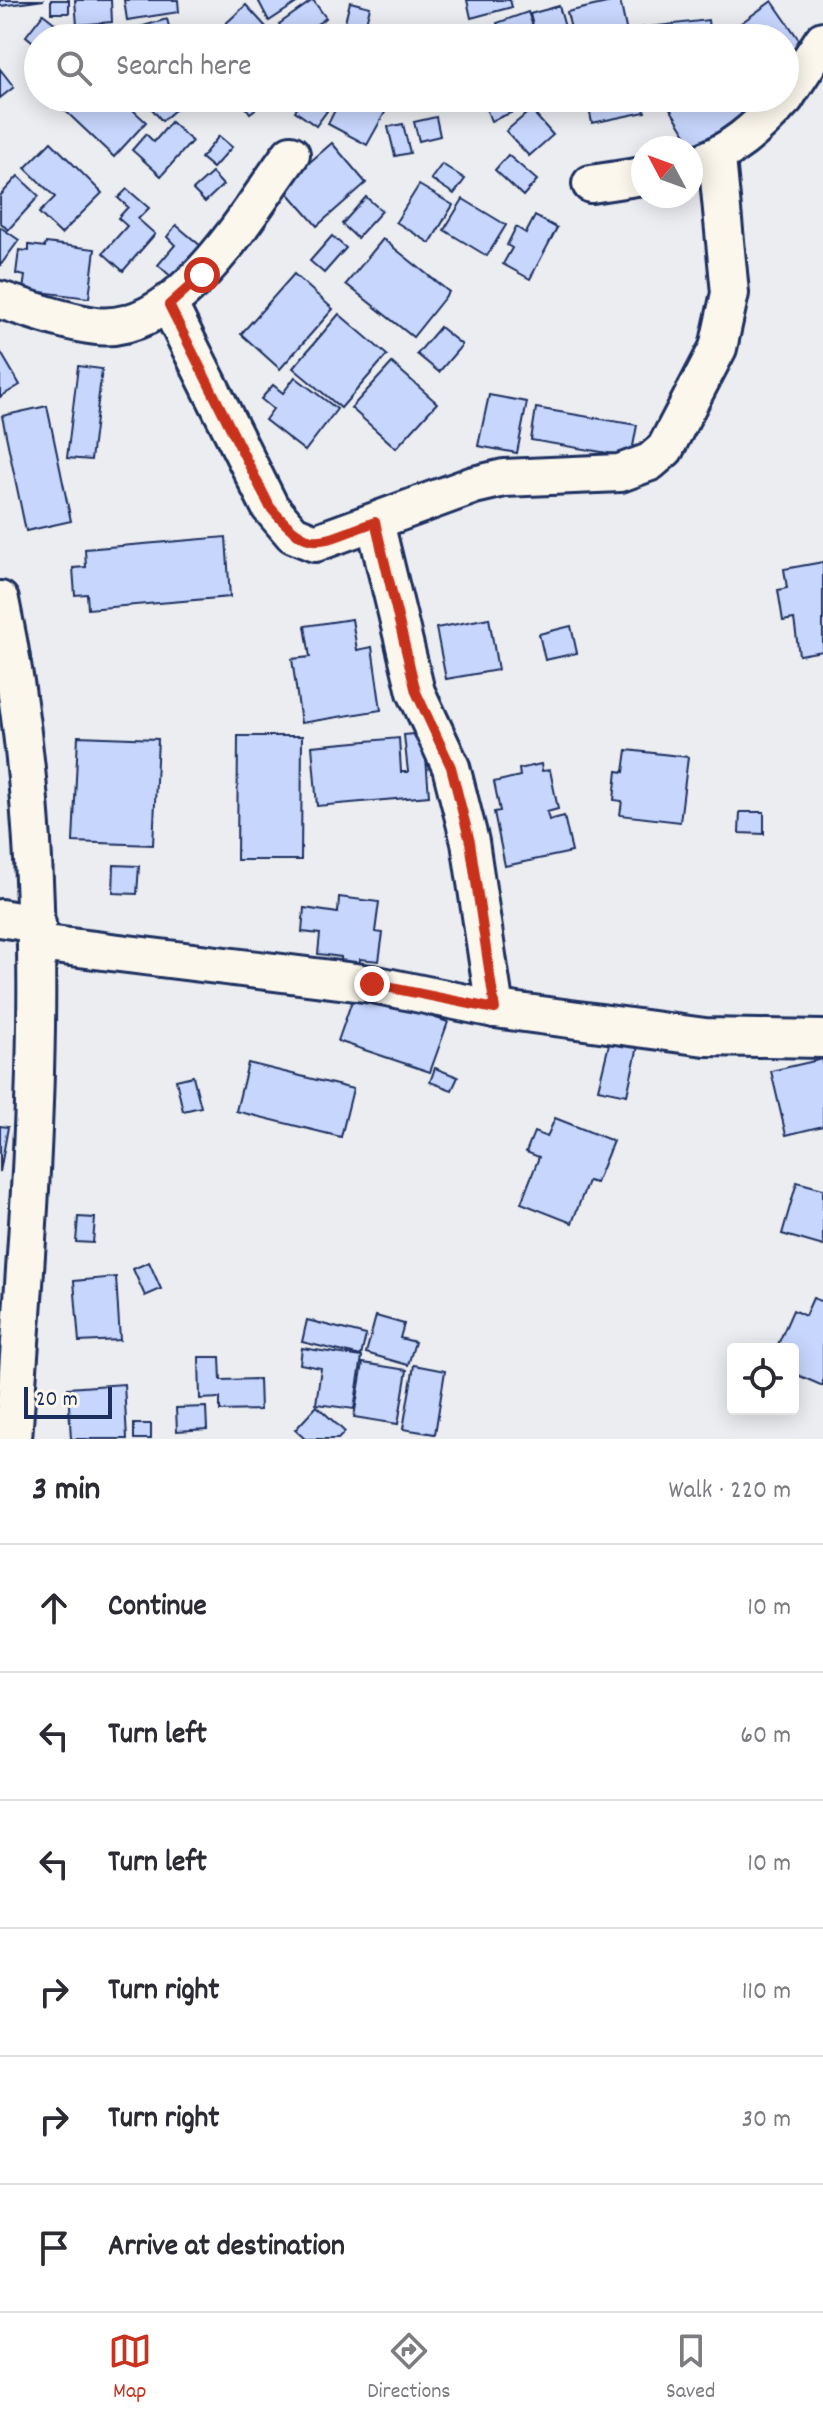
<!DOCTYPE html>
<meta charset="utf-8">
<style>
body{margin:0;font-family:Dekko,sans-serif;background:#f2f2f3;color:#2b2b33}
.controls{position:absolute;right:24px;bottom:24px;display:grid;overflow:hidden;border-radius:8px;box-shadow:0 4px 20px #0003}
.controls button{width:72px;height:72px;display:grid;place-items:center;padding:0;border:0;border-bottom:2px solid #e1e1e2;background:#fff;color:#2b2b33;font:40px sans-serif}
.compass{position:absolute;left:631px;top:136px;width:72px;height:72px;border-radius:50%;background:#fff;box-shadow:0 4px 20px #0003;rotate:311deg}
.scale{position:absolute;left:24px;bottom:20px;width:88px;box-sizing:border-box;padding-left:8px;border:4px solid #1b2f5e;border-top:0;font-size:22px;line-height:28px;white-space:nowrap;color:#1b2f5e;-webkit-text-stroke:6px #fbf7ec;paint-order:stroke}
.stop{position:absolute;width:24px;height:24px;margin:-18px;border:6px solid #c8321e;border-radius:50%;background:#fff}
.stop.end{background:#c8321e;border-color:#fff;box-shadow:0 2px 8px #0008}
.list{margin:0;padding:0;list-style:none}
h2{display:flex;justify-content:space-between;align-items:center;height:104px;margin:0;padding:0 32px;font-size:34px}
h2 small{font-size:26px;font-weight:400;color:#7c7c81}
.list li{display:grid;grid-template-columns:52px 1fr auto;gap:24px;align-items:center;box-sizing:border-box;height:128px;padding:0 32px;border-top:2px solid #e1e1e2}
.list b{display:block;font-size:30px;white-space:nowrap}
.list em{font-size:26px;font-style:normal;color:#7c7c81}
.icon{flex:none;width:44px;height:44px;fill:none;stroke:currentColor;stroke-width:2;stroke-linecap:round;stroke-linejoin:round}
.map{position:relative;flex:none;width:823px;height:1439px;overflow:hidden}
.search{position:absolute;background:#fff;box-shadow:0 4px 20px #0003;left:24px;right:24px;top:24px;height:88px;display:flex;align-items:center;gap:20px;box-sizing:border-box;padding:0 28px;border-radius:44px;color:#7c7c81;font-size:30px}
.sheet{height:872px;background:#fff}
nav{display:flex;justify-content:space-around;align-items:center;box-sizing:border-box;height:112px;border-top:2px solid #e1e1e2;background:#fff;font-size:22px;color:#7c7c81}
nav a{display:grid;justify-items:center;gap:4px}
nav .on{color:#c8321e}
.map>svg:first-child{display:block}
</style>
<div class="map">
<svg width="823" height="1439" viewBox="0 0 823 1439">
<rect width="100%" height="100%" fill="#ebedf1"/>
<filter id="ink" filterUnits="userSpaceOnUse"><feTurbulence type="fractalNoise" baseFrequency=".0125" numOctaves="2"/><feDisplacementMap in="SourceGraphic" scale="16" xChannelSelector="R" yChannelSelector="G"/><feConvolveMatrix kernelMatrix="1 2 1 2 8 2 1 2 1" color-interpolation-filters="sRGB"/></filter>
<g filter="url(#ink)">
<g fill="#c7d6fd" stroke="#1b2f5e" stroke-width="2">
<polygon points="0,0 44,0 0,6"/>
<rect x="51" y="0" width="18" height="13"/>
<polygon points="75,0 111,0 112,22 77,25"/>
<polygon points="124,0 178,0 179,12 127,20"/>
<polygon points="258,0 301,0 269,21"/>
<polygon points="313,0 326,18 296,38 288,38 279,24"/>
<polygon points="467,0 510,0 512,7 471,18"/>
<polygon points="620,0 628,38 573,38 567,12"/>
<polygon points="772,1 802,44 785,56 785,38 720,38"/>
<polygon points="350,2 370,7 364,31 344,26"/>
<polygon points="246,5 267,28 256,38 210,38"/>
<polygon points="559,6 568,38 536,38 530,14"/>
<polygon points="528,12 537,38 502,38 497,23"/>
<polygon points="43,14 74,38 38,38 38,46 26,36"/>
<polygon points="167,19 172,38 132,38 130,30"/>
<polygon points="708,20 710,38 642,38 640,28"/>
<polygon points="489,25 494,38 461,38 460,37"/>
<polygon points="332,26 347,38 322,38"/>
<polygon points="0,69 14,87 0,98"/>
<polygon points="60,98 120,98 146,122 114,157 56,102"/>
<polygon points="143,98 189,98 162,121"/>
<polygon points="239,98 270,98 250,113"/>
<polygon points="305,98 327,111 316,126 295,111"/>
<polygon points="341,98 393,98 367,145 328,124"/>
<polygon points="438,98 460,98 461,101 440,107"/>
<polygon points="482,98 537,98 538,102 491,121"/>
<polygon points="587,98 642,98 645,112 592,123"/>
<polygon points="672,98 737,98 748,115 695,149 666,102"/>
<polygon points="531,110 553,135 529,156 506,131"/>
<polygon points="436,117 440,136 419,141 414,122"/>
<polygon points="171,122 192,141 161,176 132,150 146,134 154,142"/>
<polygon points="403,124 410,153 395,156 388,127"/>
<polygon points="219,136 232,147 213,168 201,158"/>
<polygon points="51,142 102,193 61,234 39,213 55,197 25,168"/>
<polygon points="332,143 366,183 317,226 282,186"/>
<polygon points="508,155 537,180 523,196 495,170"/>
<polygon points="442,164 465,179 454,194 431,179"/>
<polygon points="212,173 223,185 205,202 193,190"/>
<polygon points="18,176 39,196 8,230 0,222 0,196"/>
<polygon points="419,185 453,205 430,243 396,222"/>
<polygon points="127,189 149,208 138,219 155,234 123,271 103,253 127,226 118,218 128,207 118,198"/>
<polygon points="366,197 382,211 357,238 342,224"/>
<polygon points="463,199 506,225 487,256 444,230"/>
<polygon points="535,216 557,228 530,279 503,264 512,248 507,245 516,227 526,233"/>
<polygon points="176,225 202,247 175,280 158,265 175,245 167,237"/>
<polygon points="0,227 19,240 0,266"/>
<polygon points="332,236 346,248 324,273 310,261"/>
<polygon points="383,239 449,292 413,337 346,284"/>
<polygon points="46,243 95,249 89,298 23,290 25,276 16,274 19,250 29,251 29,245 45,247"/>
<polygon points="294,274 333,309 280,369 241,334"/>
<polygon points="339,314 387,355 341,408 293,368"/>
<polygon points="440,327 462,345 439,372 417,354"/>
<polygon points="0,351 20,385 0,397"/>
<polygon points="392,363 437,403 396,448 351,408"/>
<polygon points="78,366 102,369 91,460 67,458"/>
<polygon points="295,377 337,409 305,451 265,420 273,409 261,399 273,385 283,393"/>
<polygon points="489,395 527,402 517,453 478,446"/>
<polygon points="47,406 71,521 26,531 2,416"/>
<polygon points="536,408 637,425 631,457 531,440"/>
<polygon points="226,537 230,597 88,609 87,594 75,595 73,568 86,567 85,549"/>
<polygon points="823,562 823,651 799,655 794,619 783,621 778,590 787,588 784,569"/>
<polygon points="489,618 498,670 446,679 436,628"/>
<polygon points="352,619 357,650 372,647 381,710 301,723 292,659 310,657 305,626"/>
<polygon points="571,626 577,653 545,660 539,634"/>
<polygon points="424,733 429,796 317,806 312,746 399,738 401,772 408,772 404,735"/>
<polygon points="78,736 158,739 153,845 73,842"/>
<polygon points="238,736 302,736 301,860 237,860"/>
<polygon points="627,750 688,757 680,822 620,815 622,801 614,800 617,771 624,772"/>
<polygon points="541,764 542,771 550,770 558,809 547,812 549,820 564,816 572,852 505,866 494,812 500,811 494,782 520,776 519,769"/>
<polygon points="740,812 764,812 764,834 739,833"/>
<polygon points="114,865 139,866 137,894 113,893"/>
<polygon points="339,897 379,902 375,932 383,933 379,961 360,959 359,965 341,963 341,957 318,954 320,934 302,932 304,908 338,913"/>
<polygon points="355,992 448,1022 430,1072 338,1041"/>
<polygon points="610,1040 638,1046 627,1095 598,1089"/>
<polygon points="823,1059 823,1126 786,1135 771,1071"/>
<polygon points="248,1063 353,1089 341,1137 236,1111"/>
<polygon points="435,1068 458,1077 452,1090 430,1082"/>
<polygon points="193,1076 201,1107 183,1111 176,1080"/>
<polygon points="555,1118 613,1141 596,1183 588,1181 572,1223 521,1203 539,1157 526,1152 534,1132 547,1137"/>
<polygon points="0,1126 8,1127 0,1172"/>
<polygon points="797,1182 823,1189 823,1246 782,1234"/>
<polygon points="78,1217 95,1218 93,1243 76,1242"/>
<polygon points="149,1262 161,1289 145,1296 133,1269"/>
<polygon points="116,1277 120,1340 79,1342 74,1281"/>
<polygon points="813,1298 823,1302 823,1386 793,1373 793,1349 776,1349 793,1310 805,1316"/>
<polygon points="376,1316 404,1324 400,1338 415,1342 408,1365 366,1353"/>
<polygon points="307,1320 366,1335 361,1356 302,1342"/>
<polygon points="302,1348 362,1357 354,1409 316,1404 321,1368 300,1364"/>
<polygon points="199,1357 220,1357 221,1380 259,1379 260,1410 220,1411 220,1398 200,1399"/>
<polygon points="363,1363 407,1370 398,1424 354,1417"/>
<polygon points="414,1365 445,1371 435,1434 403,1429"/>
<polygon points="124,1384 127,1439 71,1439 68,1388"/>
<polygon points="317,1406 345,1432 338,1439 305,1439 295,1430"/>
<polygon points="206,1407 207,1429 177,1431 176,1408"/>
<rect x="134" y="1424" width="17" height="15"/>
</g>
<g fill="none" stroke-linecap="round" stroke-linejoin="round">
<g stroke="#1b2f5e" stroke-width="42">
<g id="street">
<polyline points="785,98 823,40"/>
<path d="M691,166C730,154 758,128 785,98"/>
<polyline points="591,184 643,176"/>
<path d="M0,300C30,309 64,322 96,326C180,335 248,212 291,154"/>
<polyline points="169,305 270,507 293,534 315,543 474,485 504,478 620,473 650,462 665,449 718,348 730,293 717,158"/>
<polyline points="375,522 416,692 451,767 470,842 495,1009"/>
<path d="M0,600C59,875 33,1160 13,1439"/>
<polyline points="0,918 37,924"/>
<polyline points="38,943 372,984 495,1009 705,1037 823,1039"/>
</g>
</g>
<use href="#street" stroke="#fbf7ec" stroke-width="36"/>
</g>
</g>
<g fill="none" stroke-linecap="round" stroke-linejoin="round" filter="url(#ink)">
<path stroke="#c8321e" stroke-width="10" d="M202,275L169,305L270,507C312,557 320,541 375,522L416,692L451,767L470,842L495,1009L372,984"/>
</g>
</svg>
<div class="controls">
<button><svg class="icon" aria-label="locate" viewBox="0 0 24 24"><circle cx="12" cy="12" r="6"/><path d="M12 2v4M12 18v4M2 12h4M18 12h4"/></svg></button>
</div>
<svg class="compass" viewBox="-18 -18 36 36"><path d="M0-13l5 13h-10z" fill="#e53935"/><path d="M0 13l5-13h-10z" fill="#7c7c81"/></svg>
<div class="scale">20 m</div>
<div class="stop" style="left:202px;top:275px"></div>
<div class="stop end" style="left:372px;top:984px"></div>
<div class="search"><svg class="icon" aria-label="search" viewBox="0 0 24 24"><circle cx="10" cy="10" r="6"/><path d="M15 15l6 6"/></svg>Search here</div>
</div>
<section class="sheet">
<h2>3 min<small>Walk · 220 m</small></h2>
<ul class="list">
<li><svg class="icon" aria-label="ahead" viewBox="0 0 24 24"><path d="M12 20V5M6 11l6-6 6 6"/></svg><div><b>Continue</b></div><em>10 m</em></li>
<li><svg class="icon" aria-label="left" viewBox="0 0 24 24"><path d="M17 20v-9H6M10 6l-5 5 5 5"/></svg><div><b>Turn left</b></div><em>60 m</em></li>
<li><svg class="icon" aria-label="left" viewBox="0 0 24 24"><path d="M17 20v-9H6M10 6l-5 5 5 5"/></svg><div><b>Turn left</b></div><em>10 m</em></li>
<li><svg class="icon" aria-label="right" viewBox="0 0 24 24"><path d="M7 20v-9h11M14 6l5 5-5 5"/></svg><div><b>Turn right</b></div><em>110 m</em></li>
<li><svg class="icon" aria-label="right" viewBox="0 0 24 24"><path d="M7 20v-9h11M14 6l5 5-5 5"/></svg><div><b>Turn right</b></div><em>30 m</em></li>
<li><svg class="icon" aria-label="arrive" viewBox="0 0 24 24"><path d="M6 21V4h12l-3 4 3 4H6"/></svg><div><b>Arrive at destination</b></div></li>
</ul>
</section>
<nav>
<a class="on"><svg class="icon" aria-label="map" viewBox="0 0 24 24"><path d="M3 6l6-2 6 2 6-2v14l-6 2-6-2-6 2zM9 4v14M15 6v14"/></svg>Map</a>
<a><svg class="icon" aria-label="directions" viewBox="0 0 24 24"><path d="M12 3l9 9-9 9-9-9zM9 14v-3h6M13 9l2 2-2 2"/></svg>Directions</a>
<a><svg class="icon" aria-label="saved" viewBox="0 0 24 24"><path d="M7 4h10v16l-5-4-5 4z"/></svg>Saved</a>
</nav>
